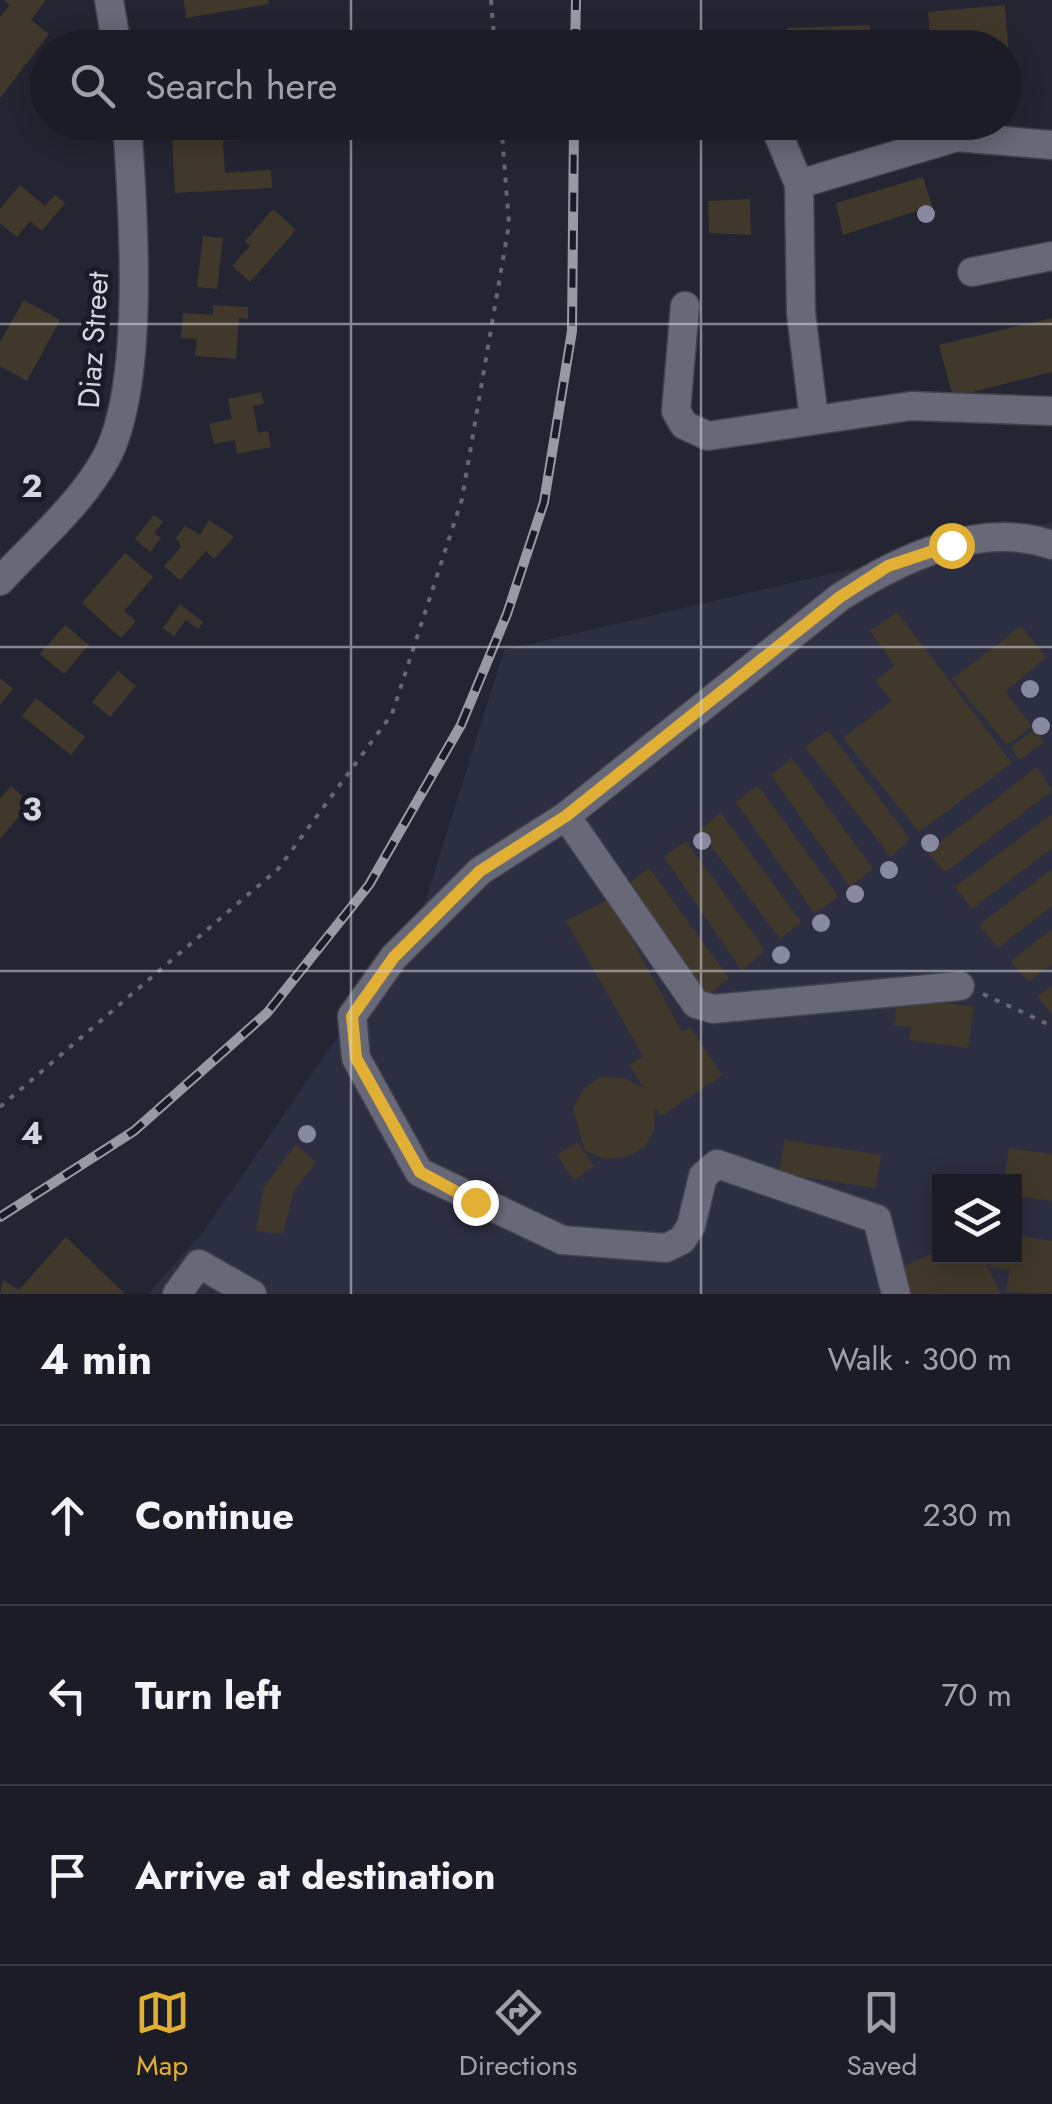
<!DOCTYPE html>
<meta charset="utf-8">
<style>
body{margin:0;font-family:Jost,sans-serif;background:#282932;color:#f1f3f6}
.controls{position:absolute;right:30px;bottom:30px;display:grid;overflow:hidden;border-radius:0px;box-shadow:0 5px 25px #0003}
.controls button{width:90px;height:90px;display:grid;place-items:center;padding:0;border:0;border-bottom:2px solid #393a43;background:#1b1c26;color:#f1f3f6;font:50px sans-serif}
.stop{position:absolute;width:30px;height:30px;margin:-22px;border:8px solid #e1af34;border-radius:50%;background:#fff}
.stop.end{background:#e1af34;border-color:#fff;box-shadow:0 2px 10px #0008}
.list{margin:0;padding:0;list-style:none}
h2{display:flex;justify-content:space-between;align-items:center;height:130px;margin:0;padding:0 40px;font-size:42px}
h2 small{font-size:32px;font-weight:400;color:#a0a1a7}
.list li{display:grid;grid-template-columns:65px 1fr auto;gap:30px;align-items:center;box-sizing:border-box;height:180px;padding:0 40px;border-top:2px solid #393a43}
.list b{display:block;font-size:38px;white-space:nowrap}
.list em{font-size:32px;font-style:normal;color:#a0a1a7}
.icon{flex:none;width:55px;height:55px;fill:none;stroke:currentColor;stroke-width:2;stroke-linecap:round;stroke-linejoin:round}
.map{position:relative;flex:none;width:1052px;height:1294px;overflow:hidden}
.search{position:absolute;background:#1b1c26;box-shadow:0 5px 25px #0003;left:30px;right:30px;top:30px;height:110px;display:flex;align-items:center;gap:25px;box-sizing:border-box;padding:0 35px;border-radius:55px;color:#a0a1a7;font-size:38px}
.sheet{height:670px;background:#1b1c26}
nav{display:flex;justify-content:space-around;align-items:center;box-sizing:border-box;height:140px;border-top:2px solid #393a43;background:#1b1c26;font-size:28px;color:#a0a1a7}
nav a{display:grid;justify-items:center;gap:5px}
nav .on{color:#e1af34}
.map>svg:first-child{display:block}
</style>
<div class="map">
<svg width="1052" height="1294" viewBox="0 0 1052 1294">
<rect width="100%" height="100%" fill="#242532"/>
<path fill="#2c2e41" fill-rule="evenodd" d="M1052,522V1294H148L204,1231L421,915L504,650ZM940,1182H1014V1256H940Z"/>
<g fill="#40392b">
<polygon points="4,0 46,0 31,20 49,34 0,98 0,17 10,5"/>
<polygon points="184,0 268,0 269,4 186,18"/>
<polygon points="1005,5 1013,112 1004,112 1004,48 931,48 928,12"/>
<polygon points="870,25 870,48 786,48 787,28"/>
<polygon points="239,128 240,140 223,141 225,173 271,170 272,188 175,193 172,132"/>
<polygon points="923,177 932,206 843,235 836,203"/>
<polygon points="20,185 45,206 55,195 65,203 42,231 30,221 17,237 0,223 0,209"/>
<polygon points="750,199 751,235 709,233 708,201"/>
<polygon points="273,209 296,230 250,282 232,266 250,246 245,241"/>
<polygon points="203,236 223,238 217,289 197,287"/>
<polygon points="24,300 60,320 27,381 0,366 0,342"/>
<polygon points="213,305 248,307 248,319 239,318 236,359 195,356 197,339 181,338 183,313 213,315"/>
<polygon points="1052,318 1052,372 953,397 939,345"/>
<polygon points="261,392 264,404 253,406 258,433 268,431 271,447 237,454 235,440 214,444 209,424 232,419 228,399"/>
<polygon points="154,515 163,522 154,533 161,538 150,552 135,539"/>
<polygon points="209,520 234,537 214,559 206,551 180,580 164,566 181,547 176,538 185,526 200,535"/>
<polygon points="125,553 153,577 124,611 136,621 121,638 82,603"/>
<polygon points="180,604 203,622 198,629 186,620 174,636 163,628"/>
<polygon points="897,612 1012,763 919,832 843,738 892,701 875,680 895,666 870,631"/>
<polygon points="65,625 89,645 64,674 40,654"/>
<polygon points="1021,626 1046,657 1005,692 1032,726 1007,745 952,679"/>
<polygon points="118,671 136,686 110,717 92,702"/>
<polygon points="0,678 13,689 0,705"/>
<polygon points="36,698 85,737 71,755 22,716"/>
<polygon points="1035,729 1044,742 1019,760 1011,747"/>
<polygon points="828,730 910,839 891,857 805,747"/>
<polygon points="792,758 873,869 850,887 771,775"/>
<polygon points="1037,767 1052,791 945,872 927,852"/>
<polygon points="758,785 838,896 815,914 736,802"/>
<polygon points="11,786 30,803 0,839 0,799"/>
<polygon points="721,813 801,922 780,939 699,830"/>
<polygon points="1052,814 1052,848 972,909 955,887"/>
<polygon points="686,841 765,950 742,971 664,857"/>
<polygon points="649,868 729,978 707,997 628,884"/>
<polygon points="1052,869 1052,906 998,948 979,925"/>
<polygon points="610,899 682,1032 690,1027 722,1075 661,1116 655,1107 654,1130 645,1147 626,1157 605,1159 585,1151 573,1108 583,1090 600,1077 623,1078 644,1088 629,1065 643,1056 566,921"/>
<polygon points="1052,929 1052,964 1029,982 1010,962"/>
<polygon points="1052,985 1052,1015 1037,996"/>
<polygon points="910,998 974,1007 968,1048 909,1040 911,1027 894,1025 897,1004 909,1006"/>
<polygon points="784,1140 881,1155 876,1188 779,1173"/>
<polygon points="577,1142 594,1166 574,1180 557,1155"/>
<polygon points="296,1144 316,1163 294,1190 283,1234 256,1231 264,1187"/>
<polygon points="1009,1148 1052,1154 1052,1201 1014,1196 1014,1182 1004,1182"/>
<polygon points="1014,1235 1052,1241 1052,1294 1006,1292 1010,1270 989,1268 990,1256 1014,1256"/>
<polygon points="66,1237 125,1294 0,1294 3,1280 19,1290"/>
<polygon points="940,1250 940,1256 982,1256 1001,1294 907,1294 905,1266"/>
</g>
<g fill="none" stroke-linecap="round" stroke-linejoin="round">
<g stroke="#41424c" stroke-width="31">
<g id="minor">
<polyline points="109,0 117,48"/>
<polyline points="773,122 799,184"/>
<polyline points="972,272 1052,256"/>
<polyline points="685,306 676,411 684,425 708,436 911,406 1052,411"/>
<polyline points="814,419 801,313 799,184 957,137 1052,145"/>
<path d="M0,581C36,542 80,505 106,458C146,384 133,208 127,122"/>
<polyline points="566,816 696,1004 713,1009 960,986"/>
<polyline points="177,1294 199,1264 252,1294"/>
<path d="M896,1294L877,1219L717,1164L703,1176L691,1226L682,1240L666,1248L562,1240L419,1172L356,1058L352,1016L394,957L480,871L566,816L840,597C900,559 979,520 1052,545"/>
</g>
</g>
<g stroke="#666773" stroke-width="4" stroke-dasharray="5 8" stroke-linecap="butt">
<polyline points="491,0 495,48"/>
<polyline points="983,994 1052,1026"/>
<polyline points="0,1107 278,869 392,714 462,499 509,224 501,122"/>
</g>
<use href="#minor" stroke="#676878" stroke-width="28"/>
<g stroke="#9899a3" stroke-width="10">
<g id="rail">
<polyline points="575,48 576,0"/>
<polyline points="0,1217 134,1131 267,1013 369,885 461,725 507,614 544,502 572,331 574,122"/>
</g>
</g>
<use href="#rail" stroke="#1a1b28" stroke-width="6" stroke-dasharray="19" stroke-linecap="butt"/>
</g>
<g fill="#8789a1">
<circle cx="926" cy="214" r="9"/>
<circle cx="1030" cy="689" r="9"/>
<circle cx="1041" cy="726" r="9"/>
<circle cx="702" cy="841" r="9"/>
<circle cx="930" cy="843" r="9"/>
<circle cx="889" cy="870" r="9"/>
<circle cx="855" cy="894" r="9"/>
<circle cx="821" cy="923" r="9"/>
<circle cx="781" cy="955" r="9"/>
<circle cx="307" cy="1134" r="9"/>
</g>
<g fill="none" stroke-linecap="round" stroke-linejoin="round">
<polyline stroke="#e1af34" stroke-width="12" points="475,1202 420,1172 356,1058 352,1016 394,957 480,871 566,816 840,597 888,566 951,545"/>
</g>
<path fill="none" stroke="#d4d5de" stroke-width="2.5" stroke-opacity="0.55" d="M351,0V48M701,0V48M351,122V1294M701,122V1294M0,324H1052M0,647H1052M0,971H1052"/>
<g text-anchor="middle" dominant-baseline="central" stroke-width="10" stroke-linejoin="round" paint-order="stroke">
<g font-size="30" fill="#d4d5de" stroke="#1a1b28">
<text transform="translate(93 340) rotate(-86)">Diaz Street</text>
</g>
</g>
<g font-size="32" text-anchor="middle" font-weight="bold" fill="#d4d5de" stroke="#1a1b28" stroke-width="10" stroke-linejoin="round" paint-order="stroke">
<text x="32" y="497">2</text>
<text x="32" y="820">3</text>
<text x="32" y="1144">4</text>
</g>
</svg>
<div class="controls">
<button><svg class="icon" aria-label="layers" viewBox="0 0 24 24"><path d="M12 4l9 5-9 5-9-5zM3 14l9 5 9-5"/></svg></button>
</div>
<div class="stop" style="left:951px;top:545px"></div>
<div class="stop end" style="left:475px;top:1202px"></div>
<div class="search"><svg class="icon" aria-label="search" viewBox="0 0 24 24"><circle cx="10" cy="10" r="6"/><path d="M15 15l6 6"/></svg>Search here</div>
</div>
<section class="sheet">
<h2>4 min<small>Walk · 300 m</small></h2>
<ul class="list">
<li><svg class="icon" aria-label="ahead" viewBox="0 0 24 24"><path d="M12 20V5M6 11l6-6 6 6"/></svg><div><b>Continue</b></div><em>230 m</em></li>
<li><svg class="icon" aria-label="left" viewBox="0 0 24 24"><path d="M17 20v-9H6M10 6l-5 5 5 5"/></svg><div><b>Turn left</b></div><em>70 m</em></li>
<li><svg class="icon" aria-label="arrive" viewBox="0 0 24 24"><path d="M6 21V4h12l-3 4 3 4H6"/></svg><div><b>Arrive at destination</b></div></li>
</ul>
</section>
<nav>
<a class="on"><svg class="icon" aria-label="map" viewBox="0 0 24 24"><path d="M3 6l6-2 6 2 6-2v14l-6 2-6-2-6 2zM9 4v14M15 6v14"/></svg>Map</a>
<a><svg class="icon" aria-label="directions" viewBox="0 0 24 24"><path d="M12 3l9 9-9 9-9-9zM9 14v-3h6M13 9l2 2-2 2"/></svg>Directions</a>
<a><svg class="icon" aria-label="saved" viewBox="0 0 24 24"><path d="M7 4h10v16l-5-4-5 4z"/></svg>Saved</a>
</nav>
